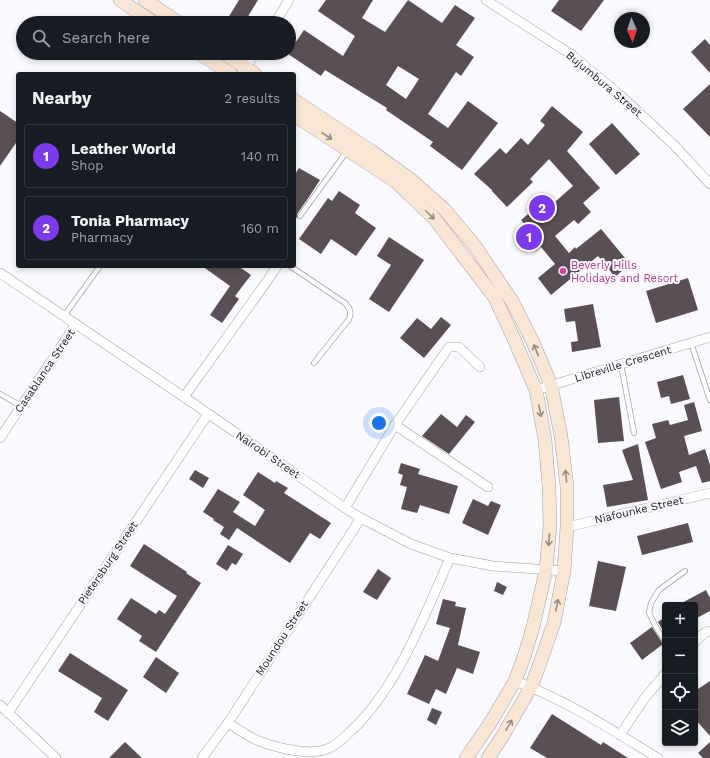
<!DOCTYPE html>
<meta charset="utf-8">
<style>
body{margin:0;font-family:"Work Sans",sans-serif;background:#242831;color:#f1f3f6}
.controls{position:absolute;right:12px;bottom:12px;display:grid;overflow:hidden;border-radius:4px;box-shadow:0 2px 6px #0003}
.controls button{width:36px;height:36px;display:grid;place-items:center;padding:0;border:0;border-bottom:1px solid #363941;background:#171b24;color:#f1f3f6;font:20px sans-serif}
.compass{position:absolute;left:614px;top:12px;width:36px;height:36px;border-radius:50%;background:#171b24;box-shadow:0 2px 6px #0003;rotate:177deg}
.you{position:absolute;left:379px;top:423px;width:14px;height:14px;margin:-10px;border:3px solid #fff;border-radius:50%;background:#1a73e8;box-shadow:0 0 0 6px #1a73e833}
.badge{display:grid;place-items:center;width:26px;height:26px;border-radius:50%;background:#7c3aed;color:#fff;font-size:13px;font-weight:700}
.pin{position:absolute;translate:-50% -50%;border:2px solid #fff;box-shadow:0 1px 4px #0006}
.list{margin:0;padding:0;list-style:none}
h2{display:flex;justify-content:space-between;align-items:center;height:52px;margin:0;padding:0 16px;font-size:17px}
h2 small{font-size:13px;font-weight:400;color:#9ea1a6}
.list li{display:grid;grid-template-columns:26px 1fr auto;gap:12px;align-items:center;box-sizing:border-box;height:64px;margin:0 8px 8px;padding:0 8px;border:1px solid #363941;border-radius:4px}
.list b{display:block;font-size:15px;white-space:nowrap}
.list p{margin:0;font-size:13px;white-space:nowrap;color:#9ea1a6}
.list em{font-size:13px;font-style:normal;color:#9ea1a6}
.icon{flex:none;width:22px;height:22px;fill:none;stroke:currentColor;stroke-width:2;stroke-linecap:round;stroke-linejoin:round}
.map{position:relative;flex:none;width:710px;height:758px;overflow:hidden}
.search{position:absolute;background:#171b24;box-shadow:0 2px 6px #0003;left:16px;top:16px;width:280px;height:44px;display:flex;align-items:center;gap:10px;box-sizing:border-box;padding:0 14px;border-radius:22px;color:#9ea1a6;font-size:15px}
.panel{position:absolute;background:#171b24;box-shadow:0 2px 6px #0003;left:16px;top:72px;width:280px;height:196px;border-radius:4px}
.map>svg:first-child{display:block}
</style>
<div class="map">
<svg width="710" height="758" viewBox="0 0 710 758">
<rect width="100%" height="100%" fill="#f9f9fe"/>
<g fill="#5a4f55" fill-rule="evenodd">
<polygon points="239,0 258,0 244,23 237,23 228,18"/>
<path d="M326,0H373L362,18L385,32L408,0L442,23L455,5L475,18L456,45L474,57L461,76L456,72L428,114L448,128L468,101L498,123L462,170L430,146L433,142L386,110L387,108L325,70L321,76L288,54L289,53V52L304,30L343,56L355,36L318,11ZM398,66L419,79L406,99L386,85Z"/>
<polygon points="559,0 604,0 581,31 551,11"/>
<polygon points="705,39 710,45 710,73 691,52"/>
<polygon points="710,84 710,137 683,109"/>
<polygon points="552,106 583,132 567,151 600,188 583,203 591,212 578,224 574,220 555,236 569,253 575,247 576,249 601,229 630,264 615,277 598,256 551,295 538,278 555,264 541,247 536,251 520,231 526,226 521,220 542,203 547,209 573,186 549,159 530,179 533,182 507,207 492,191 492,190 474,174 500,148 506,154 521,138 528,145 545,125 540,121"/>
<polygon points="0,111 18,123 18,140 0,166"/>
<polygon points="612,123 640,154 616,175 589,144"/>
<polygon points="299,168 320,180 309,197 297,214 297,217 294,222 294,176"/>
<polygon points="339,191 360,205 355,213 376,228 356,256 331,239 321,254 299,239 328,198 332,201"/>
<polygon points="389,237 424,260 389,312 369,299 391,265 377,256"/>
<polygon points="202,266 238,266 251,275 235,296 239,299 222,323 210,315 230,286"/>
<polygon points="688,278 698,310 656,323 646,291"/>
<polygon points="593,304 601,347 572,352 571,342 578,341 575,321 566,322 564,309"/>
<polygon points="441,317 451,325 424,358 400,338 417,318 431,329"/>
<polygon points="683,375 690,399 671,404 669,396 661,398 657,382"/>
<polygon points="619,397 624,441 598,443 594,400"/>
<polygon points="694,402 702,431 684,436 689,455 705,449 710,465 710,481 702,483 696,466 679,472 682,482 661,489 645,442 656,438 652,424 668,420 670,425 688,420 684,405"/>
<polygon points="441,414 457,427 466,415 475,422 449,454 422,436"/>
<polygon points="638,444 648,500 607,507 603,485 633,480 622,450"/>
<polygon points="401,463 420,469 418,474 458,486 449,514 420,505 417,513 401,509 407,487 400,485 403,475 398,473"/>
<polygon points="195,470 209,478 203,488 189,479"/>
<polygon points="258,472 275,483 276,481 288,488 284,493 331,523 320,539 310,533 290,563 237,528 229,540 220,534 224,527 213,520 214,519 203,512 218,489 240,502 233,512 255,526 265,510 243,495"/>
<polygon points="473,499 488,506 491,501 501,505 488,535 462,523"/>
<polygon points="688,523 693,542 642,555 637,536"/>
<polygon points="144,544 187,572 186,573 201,583 156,652 139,641 142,636 117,619 131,598 156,614 159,610 165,614 177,596 130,566"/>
<polygon points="228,545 243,554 236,565 232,563 227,571 216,564"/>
<polygon points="598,561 626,567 616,611 589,606"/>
<polygon points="378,569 391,578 377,600 363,592"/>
<polygon points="497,582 507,587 503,595 494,591"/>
<polygon points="706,590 710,598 710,611 695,619 695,605 678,605"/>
<polygon points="443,599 456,602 455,606 466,608 458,645 480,652 473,674 457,668 446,694 436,689 429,704 407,694 425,655 438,661 450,628 436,624"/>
<polygon points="665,617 665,634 658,622"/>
<polygon points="652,627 663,644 642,660 630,643"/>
<polygon points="70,653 128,690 108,721 94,712 102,698 58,671"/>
<polygon points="156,657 179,673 166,693 143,677"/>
<polygon points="710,681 710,736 695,719 695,691"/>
<polygon points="432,708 442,712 436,725 427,720"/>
<polygon points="552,714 601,745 603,742 628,758 547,758 530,748"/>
<polygon points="125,742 142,758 109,758"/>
<polygon points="710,742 710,758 703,758 698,753"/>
</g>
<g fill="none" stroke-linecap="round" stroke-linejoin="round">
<g stroke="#a0a1ac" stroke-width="6">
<g id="lane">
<polyline points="300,216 347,151"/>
<path d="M290,266L345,303C350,309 352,312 349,319L314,363"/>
<polyline points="64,316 100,266"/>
<polyline points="691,343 710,400"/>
<polyline points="621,364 634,433"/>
<polyline points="0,394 21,406"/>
<polyline points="665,641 656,627 649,613 651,603 659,590 685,571"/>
</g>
</g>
<g stroke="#a0a1ac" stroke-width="10">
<g id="street">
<polyline points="486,0 572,55 620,95 674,145 710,184"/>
<polyline points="275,23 289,0"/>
<polyline points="242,74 255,53"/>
<polyline points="0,273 184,397 345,508 361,518 411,544 450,558 493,566 564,571"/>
<polyline points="536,390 710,337"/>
<polyline points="184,397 270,277 277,266"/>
<polyline points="395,425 488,487"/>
<polyline points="0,438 76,324"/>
<polyline points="345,508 395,425 449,347 459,347 480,367"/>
<polyline points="567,527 710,493"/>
<polyline points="695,642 704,633 710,631"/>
<path d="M515,681C566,700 612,730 658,758"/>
<polyline points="0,705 56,758"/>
<polyline points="8,713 208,414"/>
<path d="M228,723C238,729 248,737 259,741C277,748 309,756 327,749C336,746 345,737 351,731C398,687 424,616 450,558"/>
<polyline points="620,735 644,699 665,674"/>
<polyline points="202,758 228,723 361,518"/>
</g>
</g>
<g stroke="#a0a1ac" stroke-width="14">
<g id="secondary">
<polyline points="120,0 154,23"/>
<polyline points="145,0 179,23"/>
<polyline points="199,53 231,74"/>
<polyline points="224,53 255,74"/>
<polyline points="294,100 371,151 410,179 445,210 475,246 512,301 532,340 551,385 561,436 567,487 567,527 564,571 554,623 539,666 531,687 502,737 488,758"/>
<polyline points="294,115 395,181 434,218 495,298 514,339 536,390 545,440 549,487 550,526 546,570 533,627 524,657 515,681 489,725 466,758"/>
</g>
</g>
<use href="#lane" stroke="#fff" stroke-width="4.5"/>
<use href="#street" stroke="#fff" stroke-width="9"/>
<use href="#secondary" stroke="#fae6d4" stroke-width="13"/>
</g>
<defs><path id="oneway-shaft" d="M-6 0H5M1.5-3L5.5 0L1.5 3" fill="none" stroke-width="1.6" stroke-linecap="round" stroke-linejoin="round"/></defs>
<g stroke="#968b83">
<use href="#oneway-shaft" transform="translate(327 136) rotate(33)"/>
<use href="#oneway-shaft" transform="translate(430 215) rotate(45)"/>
<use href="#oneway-shaft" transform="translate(536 350) rotate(-112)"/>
<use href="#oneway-shaft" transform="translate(540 411) rotate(79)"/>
<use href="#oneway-shaft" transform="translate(566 476) rotate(-96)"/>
<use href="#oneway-shaft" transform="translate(549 540) rotate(94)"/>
<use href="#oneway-shaft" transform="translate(557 605) rotate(-79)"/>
<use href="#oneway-shaft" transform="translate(509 725) rotate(-60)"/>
</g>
<circle fill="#d1479c" stroke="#f9f9fe" stroke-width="1.5" cx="563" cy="271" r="4"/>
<g text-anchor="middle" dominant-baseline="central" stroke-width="4" stroke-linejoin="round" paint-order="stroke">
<g font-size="11" fill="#1c1c20" stroke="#f9f9fe">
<text transform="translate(604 84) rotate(40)">Bujumbura Street</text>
<text transform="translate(623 364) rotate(-17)">Libreville Crescent</text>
<text transform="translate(45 371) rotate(-56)">Casablanca Street</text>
<text transform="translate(268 455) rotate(34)">Nairobi Street</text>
<text transform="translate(639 510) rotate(-13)">Niafounke Street</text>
<text transform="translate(108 563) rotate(-56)">Pietersburg Street</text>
<text transform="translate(282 638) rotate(-57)">Moundou Street</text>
</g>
<g font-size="11" fill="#b23c85" stroke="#f9f9fe" text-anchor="start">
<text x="571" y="265">Beverly Hills<tspan x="571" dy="13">Holidays and Resort</tspan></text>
</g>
</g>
</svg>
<div class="controls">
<button>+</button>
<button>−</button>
<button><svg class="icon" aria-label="locate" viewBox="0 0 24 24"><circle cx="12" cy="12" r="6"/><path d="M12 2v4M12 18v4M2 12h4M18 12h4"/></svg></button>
<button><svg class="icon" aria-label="layers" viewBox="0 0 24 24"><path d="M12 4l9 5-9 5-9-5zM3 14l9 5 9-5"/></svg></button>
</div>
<svg class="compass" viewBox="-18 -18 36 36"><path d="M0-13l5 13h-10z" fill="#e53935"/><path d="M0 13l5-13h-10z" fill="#9ea1a6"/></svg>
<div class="you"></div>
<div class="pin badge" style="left:529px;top:237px">1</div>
<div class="pin badge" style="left:542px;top:208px">2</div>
<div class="search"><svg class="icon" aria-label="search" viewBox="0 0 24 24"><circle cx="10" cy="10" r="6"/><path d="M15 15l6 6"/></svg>Search here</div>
<section class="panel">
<h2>Nearby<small>2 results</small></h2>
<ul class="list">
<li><span class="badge">1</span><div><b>Leather World</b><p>Shop</p></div><em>140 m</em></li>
<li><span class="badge">2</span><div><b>Tonia Pharmacy</b><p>Pharmacy</p></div><em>160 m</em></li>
</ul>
</section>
</div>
